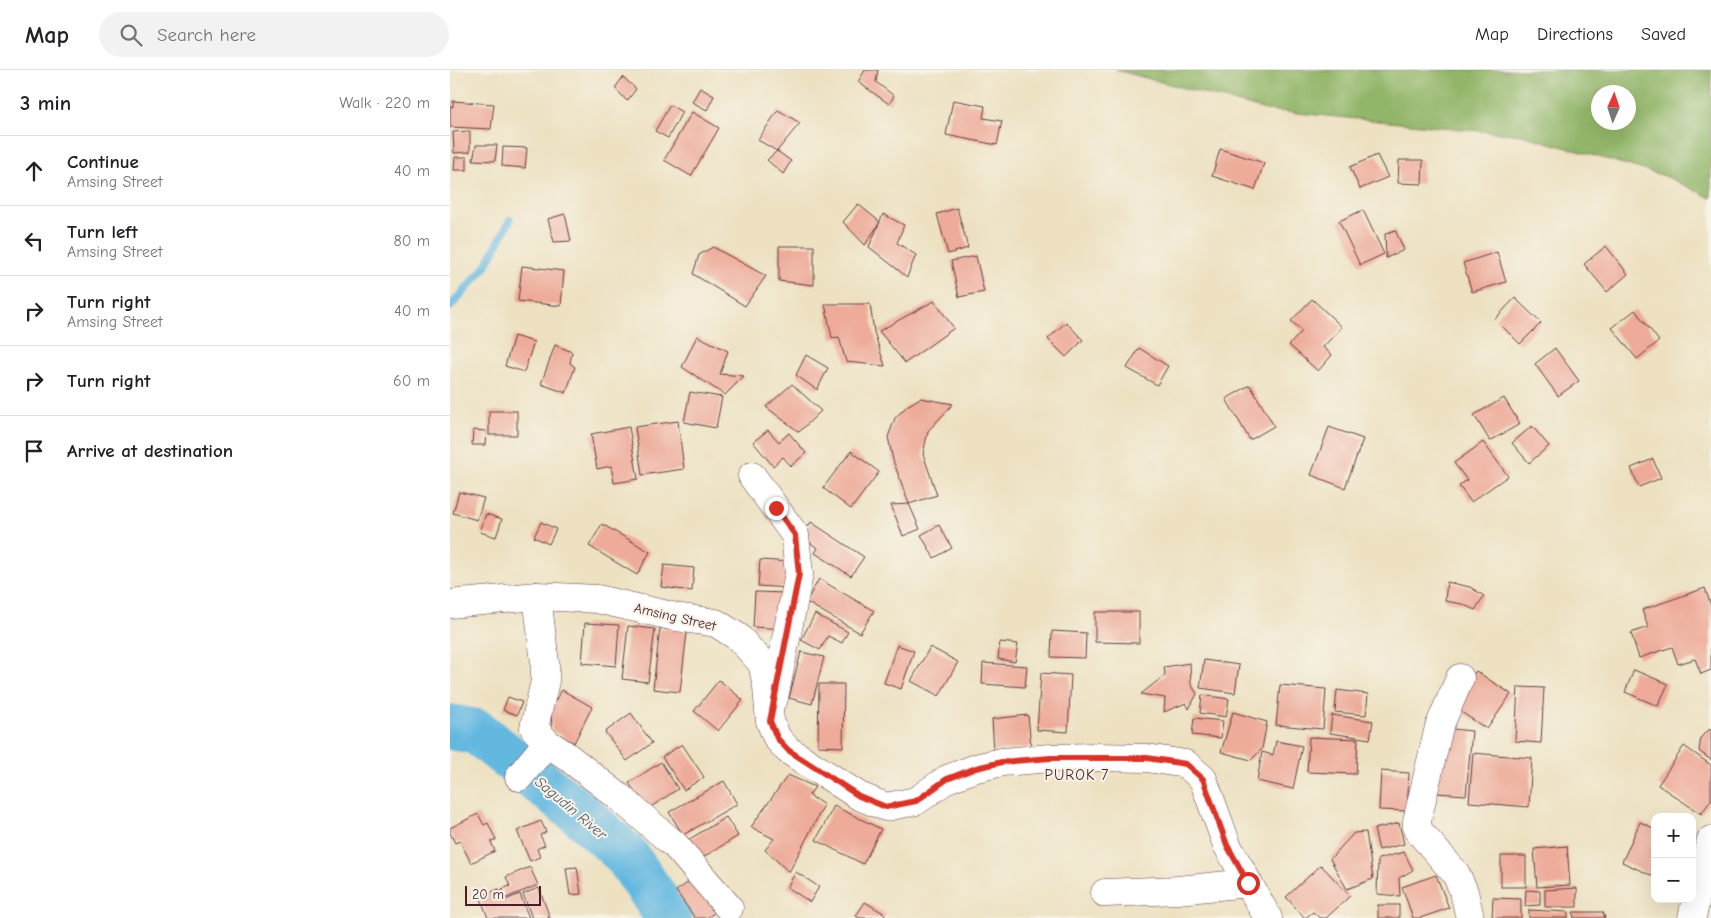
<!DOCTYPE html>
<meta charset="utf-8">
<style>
body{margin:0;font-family:"Comic Neue",sans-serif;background:#f2f2f2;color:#202124}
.controls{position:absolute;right:15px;bottom:15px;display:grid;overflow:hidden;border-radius:10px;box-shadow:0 5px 20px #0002}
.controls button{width:45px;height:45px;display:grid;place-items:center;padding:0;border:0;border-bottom:1px solid #e0e0e0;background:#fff;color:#202124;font:25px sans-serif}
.compass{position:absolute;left:1141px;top:15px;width:45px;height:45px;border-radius:50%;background:#fff;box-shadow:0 5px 20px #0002;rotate:3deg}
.scale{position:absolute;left:15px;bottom:12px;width:76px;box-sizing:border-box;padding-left:5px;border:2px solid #4a1f2b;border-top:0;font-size:14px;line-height:18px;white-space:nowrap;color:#4a1f2b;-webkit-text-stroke:4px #f7f3e8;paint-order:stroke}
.stop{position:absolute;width:15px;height:15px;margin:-11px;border:4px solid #d93025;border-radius:50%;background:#fff}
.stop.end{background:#d93025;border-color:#fff;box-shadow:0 1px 5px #0008}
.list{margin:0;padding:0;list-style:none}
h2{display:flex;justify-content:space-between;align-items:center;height:65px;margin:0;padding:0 20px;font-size:21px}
h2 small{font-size:16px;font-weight:400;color:#757577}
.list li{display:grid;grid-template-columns:32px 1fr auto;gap:15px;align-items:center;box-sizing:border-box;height:70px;padding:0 20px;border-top:1px solid #e0e0e0}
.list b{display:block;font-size:19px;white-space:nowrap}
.list p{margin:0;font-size:16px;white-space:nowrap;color:#757577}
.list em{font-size:16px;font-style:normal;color:#757577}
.icon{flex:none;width:28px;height:28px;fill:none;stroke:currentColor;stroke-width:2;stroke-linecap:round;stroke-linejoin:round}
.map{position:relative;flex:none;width:1261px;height:848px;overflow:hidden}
header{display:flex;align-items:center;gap:30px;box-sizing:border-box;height:70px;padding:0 25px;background:#fff;border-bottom:1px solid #e0e0e0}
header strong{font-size:24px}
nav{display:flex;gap:28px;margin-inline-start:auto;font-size:18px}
.search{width:350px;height:45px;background:#f2f2f2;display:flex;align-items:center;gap:12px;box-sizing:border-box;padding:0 18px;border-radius:28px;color:#757577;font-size:19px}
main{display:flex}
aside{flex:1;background:#fff}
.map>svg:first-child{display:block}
</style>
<header>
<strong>Map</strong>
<div class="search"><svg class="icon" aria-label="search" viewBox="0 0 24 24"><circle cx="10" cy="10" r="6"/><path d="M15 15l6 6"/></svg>Search here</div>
<nav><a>Map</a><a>Directions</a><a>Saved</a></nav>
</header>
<main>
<aside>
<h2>3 min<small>Walk · 220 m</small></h2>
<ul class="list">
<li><svg class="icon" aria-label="ahead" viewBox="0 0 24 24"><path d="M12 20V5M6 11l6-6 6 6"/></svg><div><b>Continue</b><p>Amsing Street</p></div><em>40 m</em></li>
<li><svg class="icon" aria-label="left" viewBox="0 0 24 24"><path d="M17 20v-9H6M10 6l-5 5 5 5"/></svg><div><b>Turn left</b><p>Amsing Street</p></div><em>80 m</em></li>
<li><svg class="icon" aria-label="right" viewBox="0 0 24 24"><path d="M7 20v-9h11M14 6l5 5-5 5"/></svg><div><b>Turn right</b><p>Amsing Street</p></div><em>40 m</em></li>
<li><svg class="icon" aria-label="right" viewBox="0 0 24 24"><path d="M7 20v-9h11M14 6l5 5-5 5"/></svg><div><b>Turn right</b></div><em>60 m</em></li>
<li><svg class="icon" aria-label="arrive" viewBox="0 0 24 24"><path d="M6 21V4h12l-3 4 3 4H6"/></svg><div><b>Arrive at destination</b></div></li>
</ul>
</aside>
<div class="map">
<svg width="1261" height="848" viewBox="0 0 1261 848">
<rect width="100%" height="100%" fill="#f7f3e8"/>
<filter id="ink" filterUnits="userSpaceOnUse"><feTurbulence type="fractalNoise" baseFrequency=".02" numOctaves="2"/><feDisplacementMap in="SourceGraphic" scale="10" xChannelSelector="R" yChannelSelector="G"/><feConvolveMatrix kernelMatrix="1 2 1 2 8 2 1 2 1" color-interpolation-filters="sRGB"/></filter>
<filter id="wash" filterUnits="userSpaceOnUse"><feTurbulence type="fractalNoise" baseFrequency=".0096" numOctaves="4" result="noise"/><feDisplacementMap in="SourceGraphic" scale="20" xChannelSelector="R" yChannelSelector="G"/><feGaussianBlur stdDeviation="1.12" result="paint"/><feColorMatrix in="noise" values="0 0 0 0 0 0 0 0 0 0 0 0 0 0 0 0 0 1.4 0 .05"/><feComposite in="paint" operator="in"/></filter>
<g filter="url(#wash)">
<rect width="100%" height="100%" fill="#ede1c1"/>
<path fill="#92b669" stroke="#6e6a4a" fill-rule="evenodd" d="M666,0H1261V128L1215,106L1072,65L816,40ZM1148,22H1178V52H1148Z"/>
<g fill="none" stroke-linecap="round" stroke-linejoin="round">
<polyline stroke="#63b8e0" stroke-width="8" points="0,237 36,196 60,150"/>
<polyline stroke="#63b8e0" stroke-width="46" points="0,657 27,662 134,747 175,784 219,848"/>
</g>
<g id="blocks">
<g fill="#eeab99">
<polygon points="415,0 428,0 426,12 444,26 439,34 408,12"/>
<polygon points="173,7 186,19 177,31 165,18"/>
<polygon points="250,18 264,26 257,40 242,32"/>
<polygon points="503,30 535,36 533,48 552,51 547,75 496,65"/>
<polygon points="3,31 44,34 41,59 0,57 0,36 3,37"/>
<polygon points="220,35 232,42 218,68 205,61"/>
<polygon points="328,40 350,53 327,81 308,70"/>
<polygon points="242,42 269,58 241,106 214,90"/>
<polygon points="20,61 20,82 4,83 3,62"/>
<polygon points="26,75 47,75 45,91 23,90"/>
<polygon points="53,77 77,78 75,98 52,96"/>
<polygon points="770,79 814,93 805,120 762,106"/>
<polygon points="327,81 341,91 333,104 317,90"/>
<polygon points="927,85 938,107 910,119 900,97"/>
<polygon points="5,87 17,87 17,100 4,100"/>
<polygon points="949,90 973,90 972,114 948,113"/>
<polygon points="408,134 430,152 415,175 393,152"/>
<polygon points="507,138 518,178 498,184 487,144"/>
<polygon points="913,140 934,184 910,195 889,151"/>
<polygon points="115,144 121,171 104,172 98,149"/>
<polygon points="433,144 454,155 447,173 466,185 457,207 419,177"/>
<polygon points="945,160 954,180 936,188 935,164"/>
<polygon points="329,176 364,176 364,215 329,211"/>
<polygon points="1156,176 1178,204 1157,222 1134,194"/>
<polygon points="263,177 316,206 295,236 243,204 249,185"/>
<polygon points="1047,182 1056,212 1022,222 1013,193"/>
<polygon points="526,186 534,222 509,227 501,191"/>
<polygon points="72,196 114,201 111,236 68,231"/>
<polygon points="1065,228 1091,253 1070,274 1045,249"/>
<polygon points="862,229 892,257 873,277 882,285 868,301 839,275 852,261 841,251"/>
<polygon points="484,231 504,258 455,293 429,261"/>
<polygon points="375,234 420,234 424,262 435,296 396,292 389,267 382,268"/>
<polygon points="1185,240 1209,271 1187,289 1162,258"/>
<polygon points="616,252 633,270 616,287 598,269"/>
<polygon points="64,266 84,272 74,302 55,296"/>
<polygon points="247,266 278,281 270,304 294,306 275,325 232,297"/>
<polygon points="105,275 122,282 120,293 125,297 116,323 91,314"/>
<polygon points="689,278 718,296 707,315 677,298"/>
<polygon points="1105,278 1129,311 1108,326 1085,294"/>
<polygon points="356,285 378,298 367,320 346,305"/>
<polygon points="342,314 371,341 349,362 316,337"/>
<polygon points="800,315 824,356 800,370 776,329"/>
<polygon points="240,322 272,327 266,358 234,352"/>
<polygon points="470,328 503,334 478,361 473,384 487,425 459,434 443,390 438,367 445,348 457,336"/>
<polygon points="1054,328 1070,354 1040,371 1024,345"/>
<rect x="39" y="341" width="28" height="24"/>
<polygon points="228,351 234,399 192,405 185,357"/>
<polygon points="1082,356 1099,376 1079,393 1062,373"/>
<polygon points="179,357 188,409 164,413 161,396 147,399 141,364"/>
<polygon points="879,357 913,369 895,418 861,405"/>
<polygon points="23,360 36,361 35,375 22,375"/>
<polygon points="318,360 329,372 339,363 356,383 341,396 333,387 323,396 303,372"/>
<polygon points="1033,372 1058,406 1021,432 1009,416 1017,410 1004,393"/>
<polygon points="401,381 429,402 401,439 373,418"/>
<polygon points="1203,389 1211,408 1189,417 1181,398"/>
<polygon points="9,422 34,428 27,450 3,443"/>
<polygon points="459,434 470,459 453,466 441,435"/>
<polygon points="36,444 52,449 46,467 30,462"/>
<polygon points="91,452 106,459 99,474 84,467"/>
<polygon points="361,452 414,487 401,506 365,483 368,478 351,467"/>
<polygon points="152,454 200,482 187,505 139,476"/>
<polygon points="489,455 502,478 484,488 471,465"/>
<polygon points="310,490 341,492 339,518 308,516"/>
<polygon points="214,495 244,498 242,521 211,517"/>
<polygon points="369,509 424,541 410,563 356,532"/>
<polygon points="997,512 1020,517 1034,526 1025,540 1012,534 995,531"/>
<polygon points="1255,518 1261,536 1261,600 1251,604 1245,589 1228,594 1222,577 1189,588 1181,563 1198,557 1192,540"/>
<polygon points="305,522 336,523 334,559 303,557"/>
<polygon points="645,542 689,542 689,573 645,572"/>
<polygon points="365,544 398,562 392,573 378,566 370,580 351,570"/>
<polygon points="135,553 169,555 166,596 132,593"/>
<polygon points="178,556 205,559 198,612 172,609"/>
<polygon points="210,558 237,562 230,622 203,619"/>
<polygon points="602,561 636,563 635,588 601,587"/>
<polygon points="550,572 568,574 565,592 548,589"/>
<polygon points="447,575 464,581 451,619 434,613"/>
<polygon points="480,577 508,592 489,626 461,611"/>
<polygon points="351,582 374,587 362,634 339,628"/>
<polygon points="754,590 789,595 785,623 750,618"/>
<polygon points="533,593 577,596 575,617 532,614"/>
<polygon points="740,593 741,614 747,624 739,639 736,633 714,642 715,628 691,624 715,605 714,597"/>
<polygon points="1184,600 1218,614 1208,636 1175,622"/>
<polygon points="1026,601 1061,624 1037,659 1002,636"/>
<polygon points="591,603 621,605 618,662 587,660"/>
<polygon points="269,610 293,630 268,661 244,641"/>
<polygon points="369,614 394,614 393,677 368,676"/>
<polygon points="830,615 876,619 873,659 826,655"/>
<polygon points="1068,617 1094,618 1091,673 1065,671"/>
<polygon points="112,620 142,637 124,673 102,660 101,637"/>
<polygon points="887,620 918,624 916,645 885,642"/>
<polygon points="752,625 779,629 776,647 750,643"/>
<polygon points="58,627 72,632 67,645 53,640"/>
<polygon points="783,642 817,652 812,679 801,690 771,682"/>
<polygon points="181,643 202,673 177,691 155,662"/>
<polygon points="578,645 581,677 544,681 542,649"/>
<polygon points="882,645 923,651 920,669 880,663"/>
<polygon points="744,648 773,651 771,668 742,665"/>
<polygon points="992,658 1022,661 1016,725 987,723"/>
<polygon points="1260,659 1261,661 1261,690 1249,681 1251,667"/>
<polygon points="859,667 908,669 906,704 857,702"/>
<polygon points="826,671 852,676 843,719 807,711 812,682 823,685"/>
<polygon points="232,674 254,707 234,720 212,687"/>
<polygon points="1234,676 1261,695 1261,730 1251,744 1208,715"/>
<polygon points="1023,683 1082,688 1079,737 1019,732"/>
<polygon points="211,692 228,719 196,740 179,713"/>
<polygon points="931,701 959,703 957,741 929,740"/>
<polygon points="338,705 365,717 359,725 374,735 339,802 315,780 324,769 301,757"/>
<polygon points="274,711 287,734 233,765 219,742"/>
<polygon points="384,736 431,759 413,794 366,770"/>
<polygon points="28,744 34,755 38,753 46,770 41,772 45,781 21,793 10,771 5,773 0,763 0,758"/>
<polygon points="276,747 288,766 250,789 238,770"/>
<polygon points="91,751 96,762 90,765 95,775 87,779 90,787 80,791 67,761"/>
<polygon points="1190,752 1205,759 1205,807 1172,792"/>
<polygon points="949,753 954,774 929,780 924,759"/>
<polygon points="916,762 923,809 897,819 880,789 904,763"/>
<polygon points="1117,776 1120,815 1087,817 1084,779"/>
<polygon points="954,782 963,800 949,808 950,826 927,824 928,789"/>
<rect x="1051" y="786" width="25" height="31"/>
<polygon points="871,795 900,826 876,848 870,848 863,842 855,848 836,827"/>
<polygon points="80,797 88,815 56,828 52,819 60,816 56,807"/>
<polygon points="127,797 131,824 120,825 116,798"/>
<polygon points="346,802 369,817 360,832 337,817"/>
<polygon points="986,805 999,838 970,848 963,848 952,817"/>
<polygon points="243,809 265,842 257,848 245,848 226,821"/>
<polygon points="89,818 100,848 82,848 73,824"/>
<polygon points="1127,818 1127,837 1095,837 1095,820"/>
<polygon points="49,819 53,831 70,824 79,848 38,848 30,826"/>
<polygon points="1076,820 1090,821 1090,835 1075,836"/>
<polygon points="1043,828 1071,829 1071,848 1042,848"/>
<polygon points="415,832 435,844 433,848 410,848 406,846"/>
<rect x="928" y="835" width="21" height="13"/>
<polygon points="1079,840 1118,842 1118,848 1079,848"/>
<polygon points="1123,842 1153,842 1155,848 1124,848"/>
</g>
</g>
</g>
<g filter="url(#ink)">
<use href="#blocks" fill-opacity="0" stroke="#623c42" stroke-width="1"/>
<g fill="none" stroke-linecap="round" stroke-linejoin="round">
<g stroke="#623c42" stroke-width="29">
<g id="street">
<polyline points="302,406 345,465 349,504 324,628"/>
<polyline points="87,526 95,593 95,611 84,658 97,673 114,684 169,727 225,775 279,838"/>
<polyline points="0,534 87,526 147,529 226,547 266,553 288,567 312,593 317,617 320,651 327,668 338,680 409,726 436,737 466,731 497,709 526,698 552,692 601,688 645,687 697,688 736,694 753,709 777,775 818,848"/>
<polyline points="1010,608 989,657 967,751 967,759 1006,804 1014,822 1020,848"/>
<polyline points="69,707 97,673"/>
<polyline points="655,823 728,820 798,813"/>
<polyline points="1242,848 1249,813 1261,770"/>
</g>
</g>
<use href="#street" stroke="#fff" stroke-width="28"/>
</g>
</g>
<g fill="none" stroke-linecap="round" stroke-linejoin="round" filter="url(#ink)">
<polyline stroke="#d93025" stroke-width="6" points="326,438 345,465 349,504 320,651 327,668 338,680 409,726 436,737 466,731 497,709 526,698 552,692 601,688 697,688 736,694 753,709 777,775 798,813"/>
</g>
<g text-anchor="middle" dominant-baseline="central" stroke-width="4" stroke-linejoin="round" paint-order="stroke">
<g font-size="14" fill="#4a1f2b" stroke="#f7f3e8">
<text transform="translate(225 547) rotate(13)">Amsing Street</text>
</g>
<g font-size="15" letter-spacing="1" fill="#4a1f2b" stroke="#f7f3e8">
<text x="627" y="705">PUROK 7</text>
</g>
<g font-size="15" font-style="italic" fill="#53556a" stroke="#f7f3e8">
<text transform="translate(121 738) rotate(40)">Sagudin River</text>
</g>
</g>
</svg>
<div class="controls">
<button>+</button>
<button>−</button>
</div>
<svg class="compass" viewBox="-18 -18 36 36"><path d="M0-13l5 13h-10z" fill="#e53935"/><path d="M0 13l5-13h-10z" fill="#757577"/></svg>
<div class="scale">20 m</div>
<div class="stop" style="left:798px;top:813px"></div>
<div class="stop end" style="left:326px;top:438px"></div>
</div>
</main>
